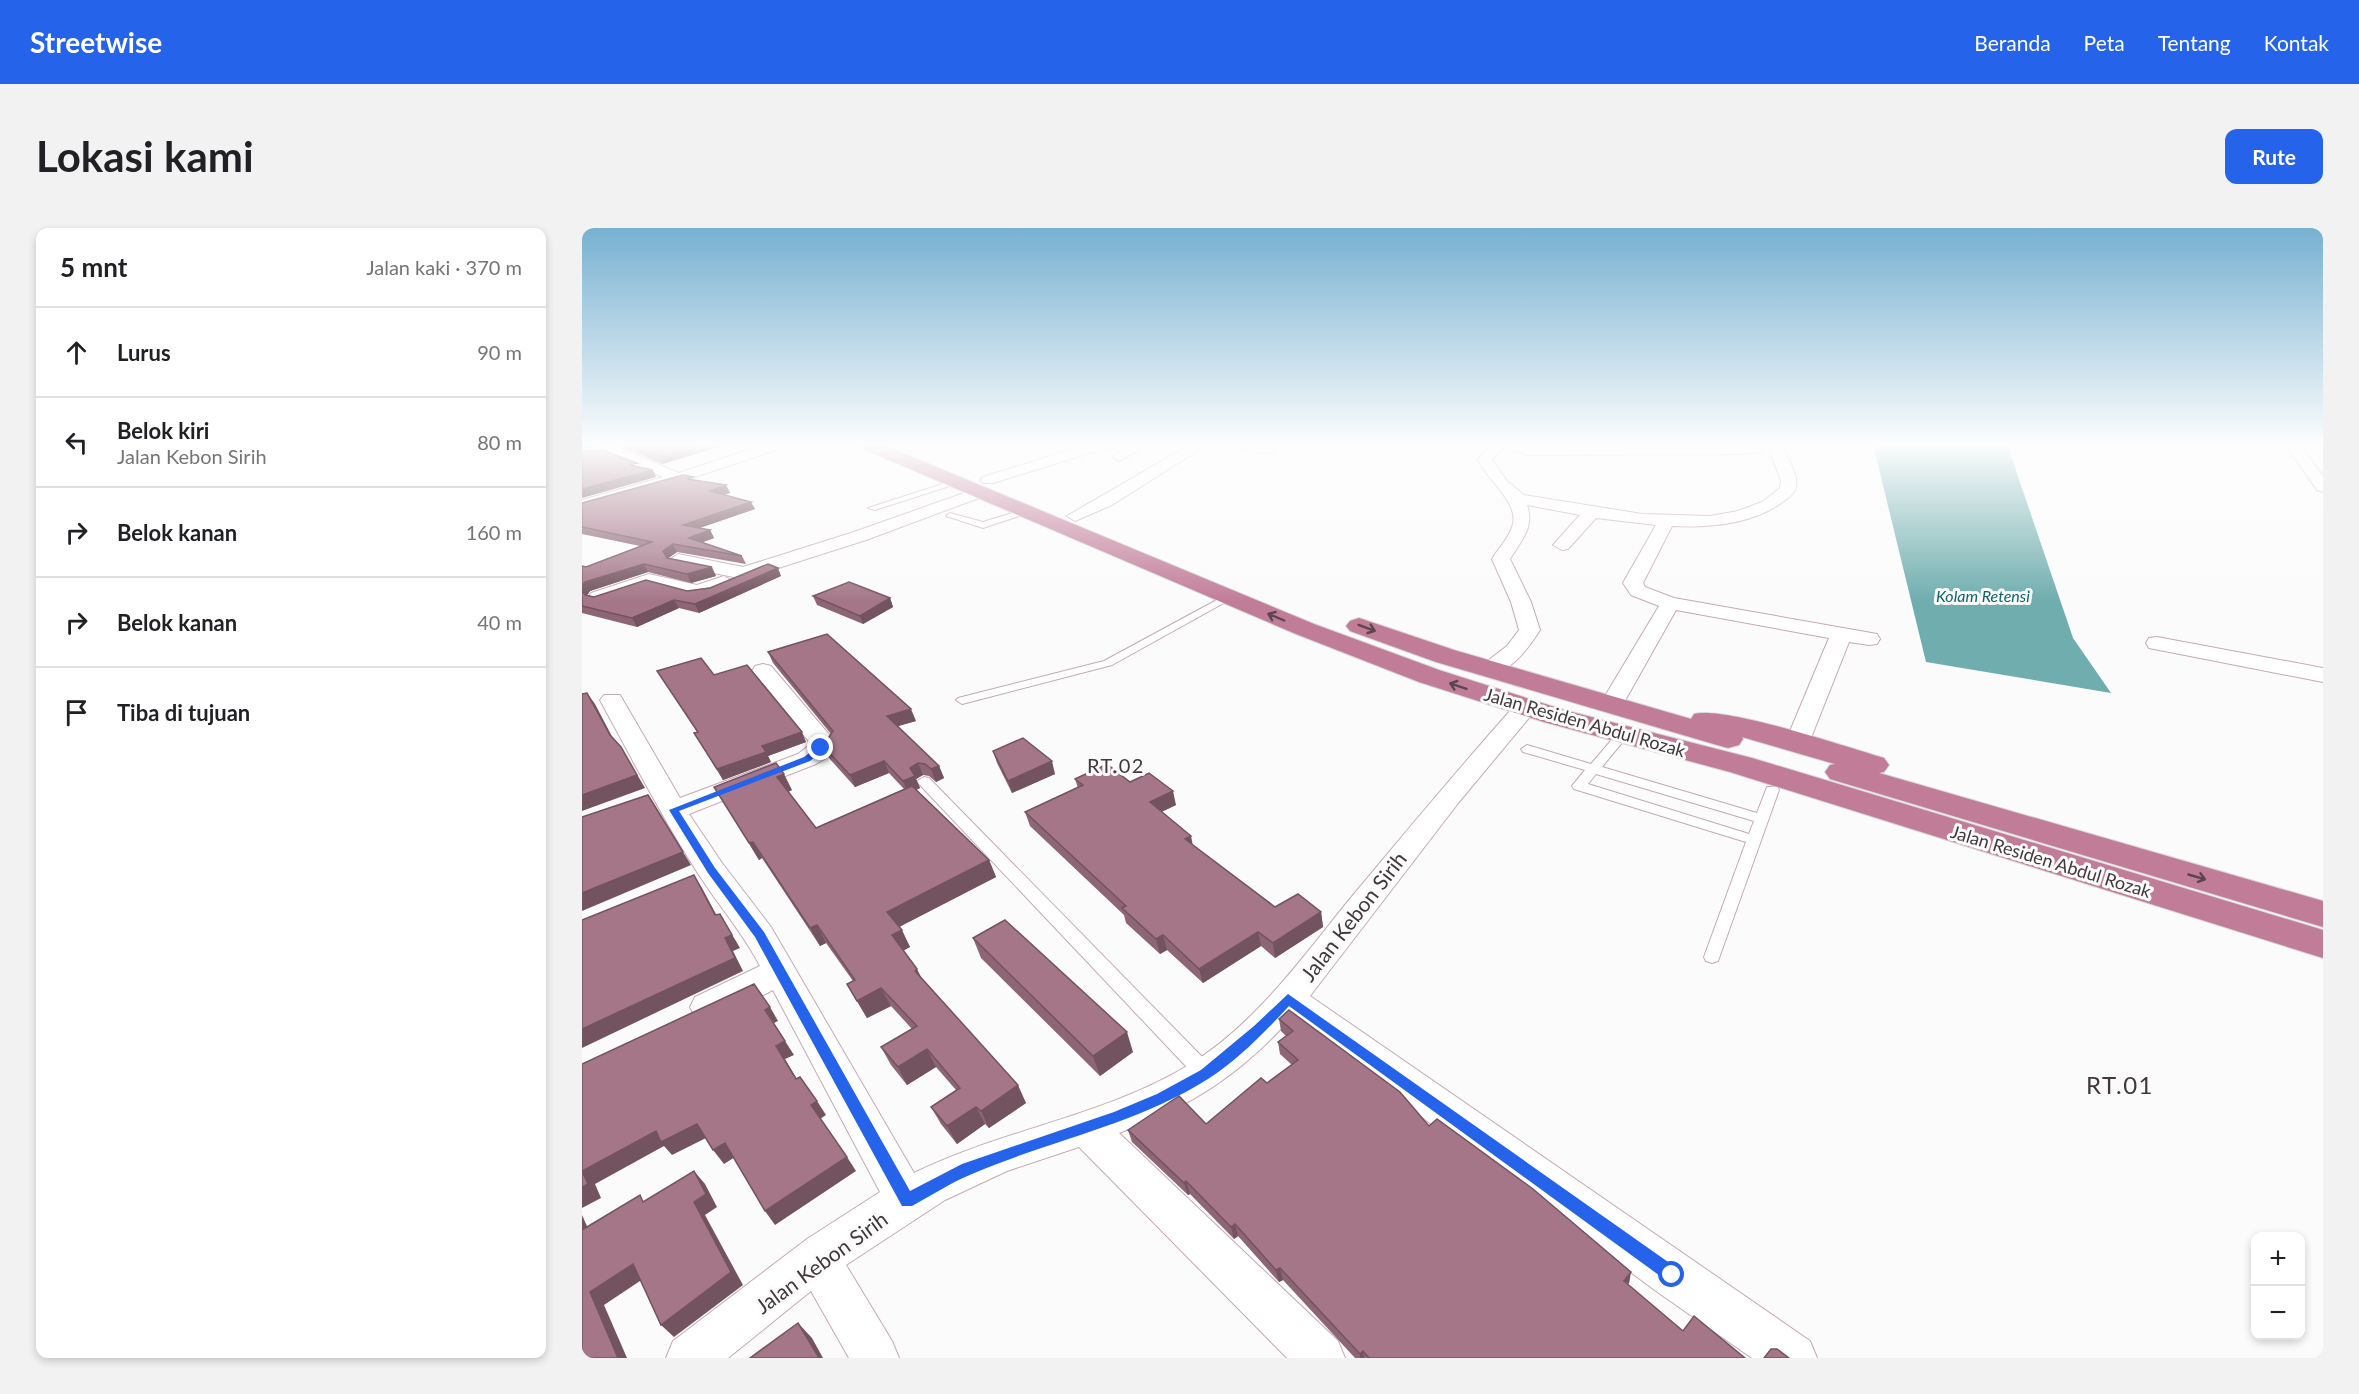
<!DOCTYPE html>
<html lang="id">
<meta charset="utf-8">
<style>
body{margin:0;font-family:Lato,sans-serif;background:#f2f2f2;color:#202124}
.controls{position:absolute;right:18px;bottom:18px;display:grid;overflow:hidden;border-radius:12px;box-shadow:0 3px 9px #0003}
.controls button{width:54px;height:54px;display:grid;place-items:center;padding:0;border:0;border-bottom:2px solid #e0e0e0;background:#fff;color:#202124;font:30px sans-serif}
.stop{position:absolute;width:18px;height:18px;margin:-14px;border:4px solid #2563eb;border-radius:50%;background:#fff}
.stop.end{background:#2563eb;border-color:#fff;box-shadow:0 2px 6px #0008}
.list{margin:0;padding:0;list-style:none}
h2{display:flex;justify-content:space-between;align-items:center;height:78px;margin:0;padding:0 24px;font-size:26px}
h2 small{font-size:20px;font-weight:400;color:#757577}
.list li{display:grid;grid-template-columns:39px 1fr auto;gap:18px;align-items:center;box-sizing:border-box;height:90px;padding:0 24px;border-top:2px solid #e0e0e0}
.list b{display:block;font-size:22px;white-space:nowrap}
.list p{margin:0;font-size:20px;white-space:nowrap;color:#757577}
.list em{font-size:20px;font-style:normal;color:#757577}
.icon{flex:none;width:33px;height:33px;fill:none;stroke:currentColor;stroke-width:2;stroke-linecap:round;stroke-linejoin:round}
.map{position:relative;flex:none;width:1741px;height:1130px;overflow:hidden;border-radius:12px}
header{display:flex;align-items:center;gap:36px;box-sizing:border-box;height:84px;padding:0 30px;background:#2563eb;color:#fff}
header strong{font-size:28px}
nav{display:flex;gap:33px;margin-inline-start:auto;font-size:21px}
.intro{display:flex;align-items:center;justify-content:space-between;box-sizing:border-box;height:144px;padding:0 36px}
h1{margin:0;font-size:42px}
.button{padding:15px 27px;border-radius:12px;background:#2563eb;color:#fff;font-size:21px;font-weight:700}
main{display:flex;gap:36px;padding:0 36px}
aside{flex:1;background:#fff;border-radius:12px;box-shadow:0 3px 9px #0003}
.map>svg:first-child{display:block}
</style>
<header>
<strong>Streetwise</strong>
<nav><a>Beranda</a><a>Peta</a><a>Tentang</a><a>Kontak</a></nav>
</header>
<div class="intro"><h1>Lokasi kami</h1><a class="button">Rute</a></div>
<main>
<aside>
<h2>5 mnt<small>Jalan kaki · 370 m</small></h2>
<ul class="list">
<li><svg class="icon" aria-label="ahead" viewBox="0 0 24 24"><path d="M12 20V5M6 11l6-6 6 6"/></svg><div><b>Lurus</b></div><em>90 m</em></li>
<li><svg class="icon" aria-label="left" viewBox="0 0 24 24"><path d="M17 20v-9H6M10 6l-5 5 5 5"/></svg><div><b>Belok kiri</b><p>Jalan Kebon Sirih</p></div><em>80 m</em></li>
<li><svg class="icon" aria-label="right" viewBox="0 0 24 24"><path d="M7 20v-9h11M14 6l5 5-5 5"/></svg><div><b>Belok kanan</b></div><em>160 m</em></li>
<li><svg class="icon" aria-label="right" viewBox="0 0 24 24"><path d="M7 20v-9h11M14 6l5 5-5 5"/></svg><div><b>Belok kanan</b></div><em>40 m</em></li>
<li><svg class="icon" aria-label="arrive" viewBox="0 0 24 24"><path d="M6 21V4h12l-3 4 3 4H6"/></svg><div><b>Tiba di tujuan</b></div></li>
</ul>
</aside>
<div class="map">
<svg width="1741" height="1130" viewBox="0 0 1741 1130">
<rect width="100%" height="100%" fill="#fbfbfb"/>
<polygon fill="#6fadae" points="1291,216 1425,216 1491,410 1529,465 1344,434"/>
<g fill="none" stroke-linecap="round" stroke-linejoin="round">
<g stroke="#c4aab3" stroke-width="2">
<g id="lane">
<polygon points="373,252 380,254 293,282 286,280"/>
<polygon points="443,281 447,283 446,285 401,300 364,288 368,285 401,294"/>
<polygon points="646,366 651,369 649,371 530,437 380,476 374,472 376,470 522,433"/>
<path d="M1037,507L1043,511L1020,539L1175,585L1185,559H1195L1197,562L1136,733L1130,735L1124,733L1122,729L1164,614L992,561L990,558L1003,542L941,524L939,521L945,517L1009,536L1033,508ZM1014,546L1172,593L1167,606L1006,556Z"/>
<polygon points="342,549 347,550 631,840 633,846 631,852 624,854 617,852 337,556 335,553"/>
</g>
</g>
<g stroke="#c4aab3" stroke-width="2">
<g id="street">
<polygon points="184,216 205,216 203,219 101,253 0,282 0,272 81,249 25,226 0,229 0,221 32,218 97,245"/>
<polygon points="507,216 543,216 558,222 537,233 530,229 538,223 524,220 411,255 401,255 398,252 401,249"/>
<polygon points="609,216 626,216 530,277 493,293 485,288"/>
<polygon points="653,216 678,216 693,222 686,226 655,219"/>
<path d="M909,216H925L910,232L925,253L942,267L1060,286L1128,288L1156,283L1180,274L1198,260L1199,253L1185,216H1199C1204,227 1217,247 1214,259C1213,266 1207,269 1202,273C1172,296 1127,300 1090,298L1061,355L1063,359L1092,370L1295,406L1298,411L1295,416L1287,417L1267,414L1225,520L1216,523L1207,520L1203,515L1247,410L1094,382L1040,478H1024L1020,473L1077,378L1049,367L1041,355L1074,297L1014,290L986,321L980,322L971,317L998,287L945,277C953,299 939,313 928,331L949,374L958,402C946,421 924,452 898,446L895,441L925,418L937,402L929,374L910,331C916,321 926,311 930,299C939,276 906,253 896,232Z"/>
<polygon points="928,216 945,216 947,219 1183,216 1179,223 1165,226 946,227 928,222"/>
<polygon points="1703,216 1717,216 1741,248 1741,264 1735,262"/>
<polygon points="399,259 407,264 405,267 284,312 162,351 96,338 87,332 96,326 161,339 272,304"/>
<polygon points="67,346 115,357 142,348 152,354 149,358 116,369 68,358 16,375 9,373 6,369 9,365"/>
<polygon points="1575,409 1741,440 1741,454 1567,420 1564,415 1567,410"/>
<path d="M181,436L189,438L255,516L244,530L234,536L107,586L140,635L189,699L332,945C421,901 525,888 610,835C674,795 720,730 767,672C822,606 877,540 935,475H951L955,480L951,485L877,574L728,768L1228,1113L1235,1130H1170L1074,1063L708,791C658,847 608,879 537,905L756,1113L763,1130H705L497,919L425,943L363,972L264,1037L310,1113L317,1130H267L229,1063L146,1130H84L91,1113L225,1011L298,964L191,762C168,773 138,797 113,789L108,779L113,769L178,738C161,705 137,678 117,647C81,591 50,531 18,472L22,467H38L98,570L216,526L229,516L170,443L173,438Z"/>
</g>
</g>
<g stroke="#d9d7d8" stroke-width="2">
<g id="highway">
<polygon points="276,216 299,216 732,396 857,442 982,482 1170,530 1741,702 1741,730 1148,544 962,494 837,454 714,406 279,220"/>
<path d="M777,390L872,422L1109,491L1112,486C1144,478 1264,519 1302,530L1307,537L1302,544L1297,545L1741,673V699L1248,551L1243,544L1248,537L1253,536L1160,509L1161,511L1157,517L1146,520L1135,517L854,434L768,403L764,398L768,393Z"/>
</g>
</g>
<use href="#lane" fill="#fff" fill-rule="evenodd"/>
<use href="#street" fill="#fff" fill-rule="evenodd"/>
<use href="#highway" fill="#c17c98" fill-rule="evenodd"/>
</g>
<g fill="#8d6575">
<polygon points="0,216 147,216 80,236 33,216"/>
<polygon points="113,252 144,257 148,265 142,267 173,281 118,300 128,302 132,310 120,314 160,328 164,336 95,324 86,330 134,348 109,355 66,344 8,363 5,367 12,369 105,363 199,348 117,385 97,380 55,399 0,385 0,338 4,339 58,318 0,306 0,275"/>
<polygon points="231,368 308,370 311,379 281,396 235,377"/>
<polygon points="186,424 334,493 315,498 357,538 362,550 354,554 347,548 341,547 334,551 338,560 334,562 407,632 414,649 317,699 328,719 321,723 340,751 444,875 407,900 403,896 375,916 359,896 349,879 374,862 354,839 325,857 309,837 299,819 330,801 309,778 285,790 265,756 271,753 244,715 238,718 180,630 177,632 132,559 210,562 206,564 234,600 322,561 307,545 273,559 247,530 241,518 249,506 191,435"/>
<polygon points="75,443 132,447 224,514 186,528 189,534 141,552 112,505 115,504"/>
<polygon points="411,523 473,546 430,565 415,535"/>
<polygon points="493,551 548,554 594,577 579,584 611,617 693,679 739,684 741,699 693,730 679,718 621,755 585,722 578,726 544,695 542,687 448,598 443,584 496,560"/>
<polygon points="391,710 551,824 518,848 399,730"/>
<polygon points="697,791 847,898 1046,1057 1101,1103 1163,1130 773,1130 701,1052 697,1054 656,1008 652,1011 608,966 606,967 550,914 546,902 624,896 685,855 710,837 698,826 696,814 704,808 699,803"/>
</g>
<g fill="#73535f">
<polygon points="0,216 33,216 0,221"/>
<polygon points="122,216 147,216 80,236 77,229"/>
<polygon points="71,242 74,249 0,270 0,261"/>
<polygon points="144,257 148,265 131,270 128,263"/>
<polygon points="169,274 173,281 105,304 101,297"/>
<polygon points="128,302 132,310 111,318 107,310"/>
<polygon points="91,316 95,324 85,331 81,323"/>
<polygon points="62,336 66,344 8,363 4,369 0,363 0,359 3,354"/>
<polygon points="130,339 134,348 109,355 105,346"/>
<polygon points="196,340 199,348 117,385 113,376"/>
<polygon points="308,370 311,379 281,396 278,388"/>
<polygon points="92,372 97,380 55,399 50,390"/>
<polygon points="5,465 13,476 36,520 28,507"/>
<polygon points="329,481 334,493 310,500 305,488"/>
<polygon points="220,504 224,514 186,528 189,534 141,552 135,541 180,518"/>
<polygon points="39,519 63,560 0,583 0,567"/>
<polygon points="302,533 307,545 273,559 268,547"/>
<polygon points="470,533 473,546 430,565 426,553"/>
<polygon points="336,535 341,547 334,551 338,560 326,565 321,553 328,540"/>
<polygon points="357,538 362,550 354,554 349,541"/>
<polygon points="202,546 210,562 203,565 195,549"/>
<polygon points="591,563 594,577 571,588 568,574"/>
<polygon points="66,567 109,637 0,683 0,665"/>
<polygon points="609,608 612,623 603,611"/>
<polygon points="171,614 180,630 177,632 167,615"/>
<polygon points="407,632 414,649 313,701 305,684"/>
<polygon points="112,647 120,660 142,701 133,687"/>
<polygon points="739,684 741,699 693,730 691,715"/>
<polygon points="138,686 158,720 151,723 161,743 0,820 0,801 143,710"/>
<polygon points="235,697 244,715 238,718 228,700"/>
<polygon points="320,702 328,719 318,724 310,707"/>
<polygon points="676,704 679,718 621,755 617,741"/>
<polygon points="581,707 585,722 578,726 574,711"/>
<polygon points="335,741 344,759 333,743"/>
<polygon points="299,760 309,778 285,790 275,773"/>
<polygon points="188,779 196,793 192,795 183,782"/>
<polygon points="545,804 551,824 518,848 511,828"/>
<polygon points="203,813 212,827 203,831 223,865 194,818"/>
<polygon points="345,821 354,839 325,857 316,839"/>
<polygon points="436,857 444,875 407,900 399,883"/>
<polygon points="235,873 244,887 238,891 229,877"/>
<polygon points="394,879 403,896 375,916 365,898"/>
<polygon points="115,896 126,909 90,927 82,918 13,956 19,970 0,980 0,943 74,903"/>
<polygon points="143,915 153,929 142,936 131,922"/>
<polygon points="265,929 274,943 193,997 183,983"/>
<polygon points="112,943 123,956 135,979 123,987 161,1057 92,1109 79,1097 112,974"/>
<polygon points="604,953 608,966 606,967 602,955"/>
<polygon points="0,987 13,1016 0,1004"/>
<polygon points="653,996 656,1008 652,1011 649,999"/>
<polygon points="51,1036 64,1049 22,1077 45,1130 36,1130 8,1064"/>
<polygon points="698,1040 701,1052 697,1054 694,1042"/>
<polygon points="1049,1044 1047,1056 1042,1053"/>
<polygon points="216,1095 230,1110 241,1130 237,1130"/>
<polygon points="781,1123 782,1130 778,1130 778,1126"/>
</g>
<g fill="#a47688" stroke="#73535f" stroke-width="1.5">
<polygon points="45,216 122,216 77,229"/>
<polygon points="21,222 55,235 47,237 71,242 0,261 0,223"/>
<polygon points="101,247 111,249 105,251 144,257 128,263 169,274 101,297 128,302 107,310 160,328 91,316 81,323 85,330 130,339 105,346 62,336 3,354 0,359 0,338 4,339 70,314 0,299 0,275"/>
<polygon points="186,336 196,340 113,376 92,372 50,390 0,378 0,362 3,367 12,369 64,352 105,363 128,360"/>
<polygon points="267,354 308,370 278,388 231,368"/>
<polygon points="245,406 329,481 305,488 357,538 349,541 343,536 336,535 328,540 333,548 321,553 302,533 268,547 241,518 251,503 186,424"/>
<polygon points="119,430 132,447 165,437 220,504 180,518 184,524 135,541 112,505 116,504 75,443"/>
<polygon points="5,465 28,507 39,519 55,547 0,567 0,466"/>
<polygon points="441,510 470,533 426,553 411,523"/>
<polygon points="194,535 202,546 195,549 234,600 330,558 407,632 305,684 320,702 310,707 335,741 333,743 436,857 399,883 394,879 365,898 349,879 378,860 345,821 316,839 299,819 335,798 299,760 275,773 265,756 273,752 235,697 228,700 171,614 167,615 132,559"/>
<polygon points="525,536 548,554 567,545 591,563 568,574 609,608 603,611 693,679 716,666 739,684 691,715 676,704 617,741 581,707 574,711 540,680 544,678 443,584 501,557 493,551"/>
<polygon points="66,567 101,624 0,665 0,589"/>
<polygon points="112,647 133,687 138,686 150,707 143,710 153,730 0,801 0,692"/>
<polygon points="423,692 545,804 511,828 391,710"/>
<polygon points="172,756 188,779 183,782 203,813 194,818 214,851 218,849 235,873 229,877 265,929 183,983 143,915 131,922 115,896 79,914 74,903 0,943 6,956 0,959 0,836"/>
<polygon points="707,782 818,864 847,898 855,891 951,961 1049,1044 1042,1053 1101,1103 1112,1088 1163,1130 787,1130 781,1123 778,1126 698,1040 694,1042 653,996 649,999 604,953 602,955 546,902 597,868 624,896 679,850 685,855 716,832 696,814 711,803 697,791"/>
<polygon points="112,943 124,966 112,974 149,1044 79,1097 51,1036 8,1064 36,1130 0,1130 0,1002 58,967 61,974"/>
<polygon points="216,1095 237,1130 168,1130"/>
<polygon points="1189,1121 1195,1121 1207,1130 1182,1130"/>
</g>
<defs><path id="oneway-shaft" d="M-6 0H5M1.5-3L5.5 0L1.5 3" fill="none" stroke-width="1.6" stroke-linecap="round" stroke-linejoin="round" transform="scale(1.5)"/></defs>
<g stroke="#5b464e">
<use href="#oneway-shaft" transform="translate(694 389) rotate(-157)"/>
<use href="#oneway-shaft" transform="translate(785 400) rotate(20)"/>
<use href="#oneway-shaft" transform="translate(876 458) rotate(-161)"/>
<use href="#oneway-shaft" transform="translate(1615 649) rotate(16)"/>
</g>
<linearGradient id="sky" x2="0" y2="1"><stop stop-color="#77b1d1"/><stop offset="0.58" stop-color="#fdfdfd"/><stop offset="1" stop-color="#fdfdfd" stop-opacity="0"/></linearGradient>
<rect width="1741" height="374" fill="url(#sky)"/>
<path fill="#2563eb" d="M236,518L244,520L228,533L97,583L133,640L182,704L328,963L380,936L532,884L575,866L619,842L672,798L706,766L1096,1041L1099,1047L1096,1053L1090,1055L1085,1053L707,778C683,804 656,832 626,851C553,897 469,912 390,946C370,954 350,967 330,978H320L173,709L126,645L87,582L222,529Z"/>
<g text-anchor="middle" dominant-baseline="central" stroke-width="6" stroke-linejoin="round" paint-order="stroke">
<g font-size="16" font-style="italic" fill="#0c6466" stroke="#fbfbfb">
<text x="1401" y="367">Kolam Retensi</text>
</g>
<g font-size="18" fill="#42383b" stroke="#fbfbfb">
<text transform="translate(1003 494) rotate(16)">Jalan Residen Abdul Rozak</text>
<text transform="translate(1469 633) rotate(17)">Jalan Residen Abdul Rozak</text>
</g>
<g font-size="20" letter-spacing="1.5" fill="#42383b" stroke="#fbfbfb">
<text x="534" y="537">RT.02</text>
</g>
<g font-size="21" fill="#42383b" stroke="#fbfbfb">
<text transform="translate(771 688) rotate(-52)">Jalan Kebon Sirih</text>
<text transform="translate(239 1034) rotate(-36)">Jalan Kebon Sirih</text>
</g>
<g font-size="24" letter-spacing="1.5" fill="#42383b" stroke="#fbfbfb">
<text x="1538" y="856">RT.01</text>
</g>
</g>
</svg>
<div class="controls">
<button>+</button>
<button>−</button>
</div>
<div class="stop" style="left:1090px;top:1047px"></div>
<div class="stop end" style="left:239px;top:520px"></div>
</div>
</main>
